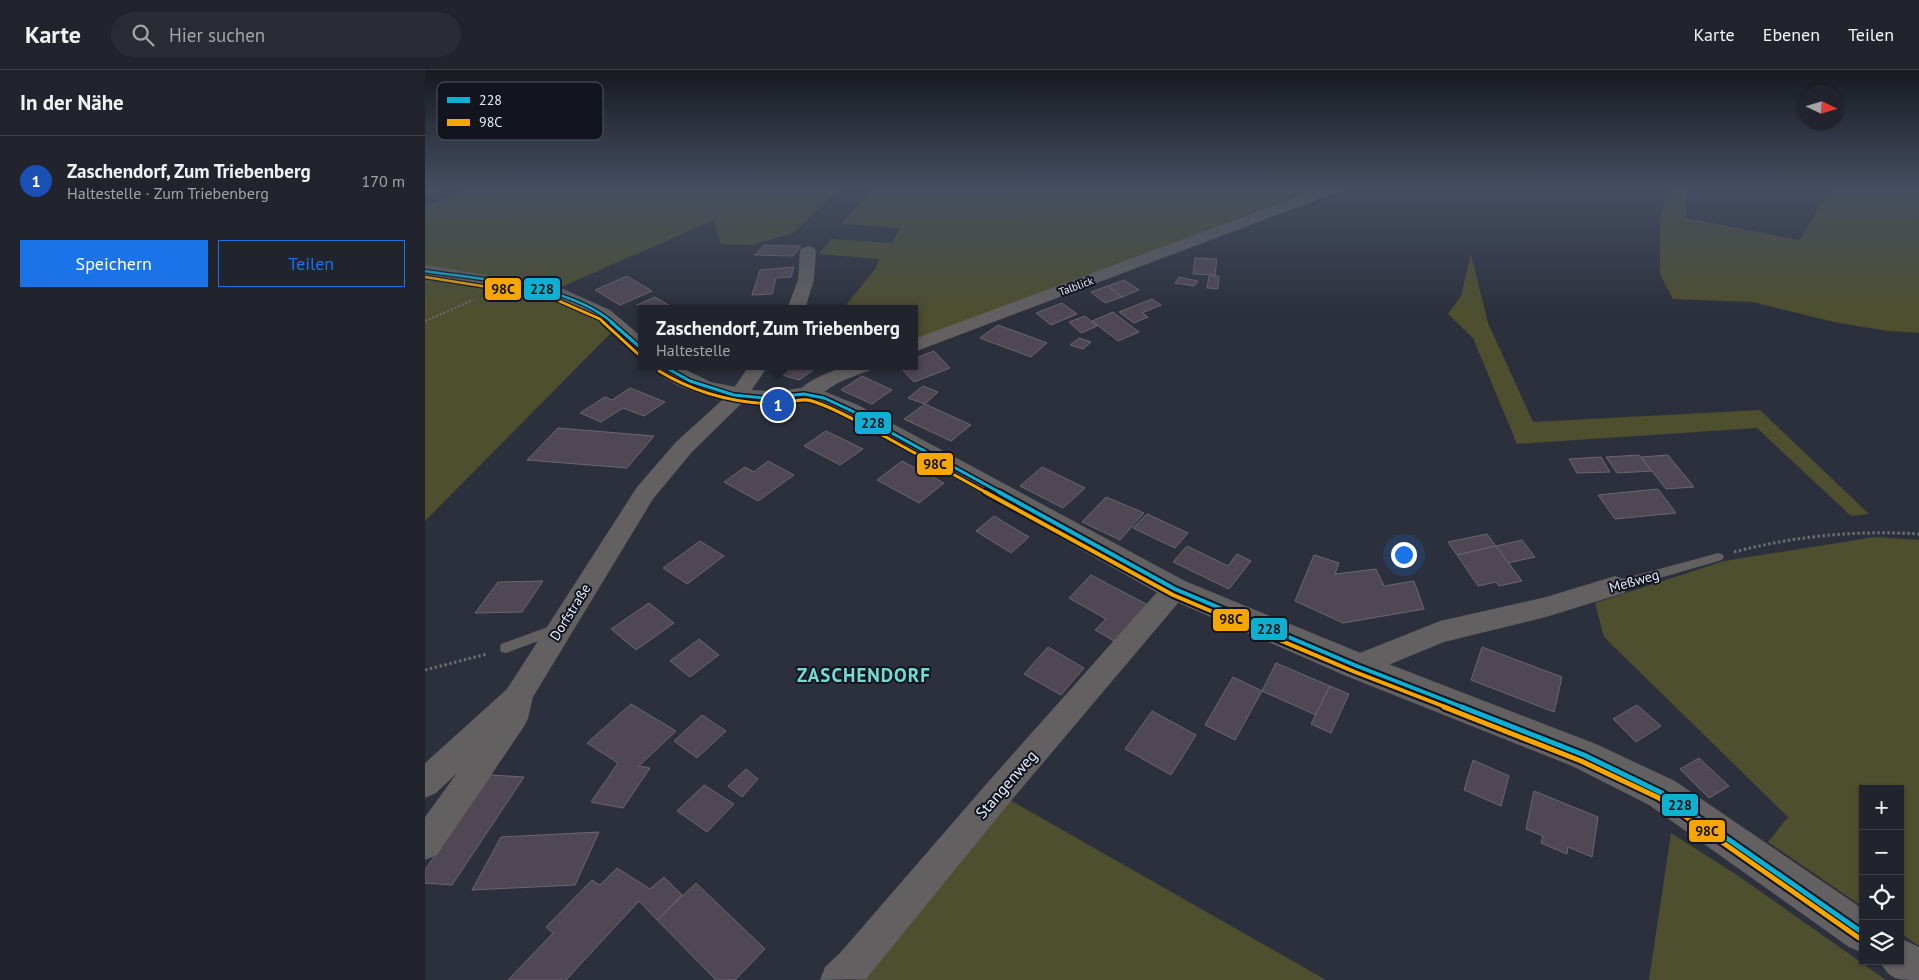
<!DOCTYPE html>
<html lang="de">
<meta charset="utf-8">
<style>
body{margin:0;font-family:"PT Sans",sans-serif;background:#292c35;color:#f1f3f6}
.controls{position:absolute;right:15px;bottom:15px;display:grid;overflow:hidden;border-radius:0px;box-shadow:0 1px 4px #0004}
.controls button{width:45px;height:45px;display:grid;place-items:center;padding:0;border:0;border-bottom:1px solid #3e4149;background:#21242d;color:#f1f3f6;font:25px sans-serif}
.compass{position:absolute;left:1374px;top:15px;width:45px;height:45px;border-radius:50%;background:#21242d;box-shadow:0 1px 4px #0004;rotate:94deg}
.you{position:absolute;left:978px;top:484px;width:18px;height:18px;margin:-12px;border:4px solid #fff;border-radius:50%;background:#1a73e8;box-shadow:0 0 0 8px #1a73e833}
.badge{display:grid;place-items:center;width:32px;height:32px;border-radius:50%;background:#1a73e8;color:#fff;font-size:16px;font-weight:700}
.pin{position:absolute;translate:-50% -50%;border:2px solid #fff;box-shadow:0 1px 5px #0006}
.popup{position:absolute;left:213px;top:235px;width:280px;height:65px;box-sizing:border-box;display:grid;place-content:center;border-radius:0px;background:#21242d;filter:drop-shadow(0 1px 4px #0005);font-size:16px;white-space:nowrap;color:#a2a4aa}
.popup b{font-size:19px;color:#f1f3f6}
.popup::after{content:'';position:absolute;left:50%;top:100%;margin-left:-10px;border:10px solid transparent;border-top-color:#21242d}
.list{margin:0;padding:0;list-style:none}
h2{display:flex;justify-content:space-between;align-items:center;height:65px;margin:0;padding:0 20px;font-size:21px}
h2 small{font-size:16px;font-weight:400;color:#a2a4aa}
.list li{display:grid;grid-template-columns:32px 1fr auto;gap:15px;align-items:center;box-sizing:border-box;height:90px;padding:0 20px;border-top:1px solid #3e4149}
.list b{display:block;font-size:19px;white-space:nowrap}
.list p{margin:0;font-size:16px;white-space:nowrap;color:#a2a4aa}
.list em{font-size:16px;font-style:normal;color:#a2a4aa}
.actions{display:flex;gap:10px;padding:15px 20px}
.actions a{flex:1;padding:11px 0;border:1px solid #1a73e8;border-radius:0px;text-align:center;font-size:18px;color:#1a73e8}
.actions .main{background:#1a73e8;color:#fff}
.icon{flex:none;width:28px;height:28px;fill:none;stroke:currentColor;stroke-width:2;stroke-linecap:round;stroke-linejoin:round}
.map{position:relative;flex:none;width:1494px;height:910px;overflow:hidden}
header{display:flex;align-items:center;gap:30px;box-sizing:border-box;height:70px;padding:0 25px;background:#21242d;border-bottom:1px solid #3e4149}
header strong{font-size:24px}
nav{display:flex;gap:28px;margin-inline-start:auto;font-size:18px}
.search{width:350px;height:45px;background:#292c35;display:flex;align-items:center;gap:12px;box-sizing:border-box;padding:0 18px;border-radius:28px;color:#a2a4aa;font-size:19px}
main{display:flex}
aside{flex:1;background:#21242d}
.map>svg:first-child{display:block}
</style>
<header>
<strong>Karte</strong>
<div class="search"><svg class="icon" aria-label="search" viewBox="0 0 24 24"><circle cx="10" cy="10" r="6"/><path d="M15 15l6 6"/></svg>Hier suchen</div>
<nav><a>Karte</a><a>Ebenen</a><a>Teilen</a></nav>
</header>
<main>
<aside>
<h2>In der Nähe<small></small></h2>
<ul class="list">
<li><span class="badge" style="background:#1a4fb4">1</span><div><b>Zaschendorf, Zum Triebenberg</b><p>Haltestelle · Zum Triebenberg</p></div><em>170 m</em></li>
</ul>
<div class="actions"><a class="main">Speichern</a><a>Teilen</a></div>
</aside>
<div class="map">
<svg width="1494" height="910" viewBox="0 0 1494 910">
<rect width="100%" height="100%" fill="#2c303c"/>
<g fill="#4d4f2e">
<polygon points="47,117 417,117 368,163 326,175 296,174 289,150 127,221 0,201 0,136"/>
<polygon points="449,117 900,117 492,270 489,269 489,239 418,239 450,199 454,189 394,184 406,169 467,173 475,158 416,154"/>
<polygon points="1248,117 1262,117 1261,148 1375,170 1396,133 1412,117 1494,117 1494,263 1463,261 1409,252 1328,232 1248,229 1235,204 1235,149 1239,133"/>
<polygon points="1046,184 1063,253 1108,352 1335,340 1444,444 1426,446 1332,358 1092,374 1048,268 1023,244 1036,226"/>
<polygon points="0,205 119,224 171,248 187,262 0,451"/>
<polygon points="1450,467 1494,470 1494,876 1475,863 1475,719 1438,719 1438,837 1343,772 1363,747 1179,567 1170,533 1299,491"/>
<polygon points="578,726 901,910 431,910"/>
<polygon points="1246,763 1315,807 1461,910 1224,910"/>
</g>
<g fill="#504754" stroke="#6a6670">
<polygon points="0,118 2,117 20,118 5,123"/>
<polygon points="339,175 376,176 368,186 330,185"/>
<polygon points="770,188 792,189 790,205 768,204"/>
<polygon points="369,197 366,207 351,208 347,224 327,225 335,200"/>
<polygon points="202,206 227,221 195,235 170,220"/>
<polygon points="784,206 794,206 793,219 782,218"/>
<polygon points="754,207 773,211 769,216 750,213"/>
<polygon points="699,210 714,220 697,227 683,216"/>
<polygon points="683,216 697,227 680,233 666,222"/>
<polygon points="230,227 245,236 238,239 219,239 212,235"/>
<polygon points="727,229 736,235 717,243 723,247 709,253 694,242"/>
<polygon points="637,233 652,244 626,255 611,243"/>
<polygon points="688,242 714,262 693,271 667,251"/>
<polygon points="660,246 672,256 656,263 644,252"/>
<polygon points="573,255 622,273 606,287 555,268"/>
<polygon points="654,268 666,272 658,279 645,275"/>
<polygon points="509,281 525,298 489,312 474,296 489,296 489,289"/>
<polygon points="360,296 376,296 388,300 374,310 351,303"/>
<polygon points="437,306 467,320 447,334 416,320"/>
<polygon points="498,316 513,322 500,334 483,328"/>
<polygon points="205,318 240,332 219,346 198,338 176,352 155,343 180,327 187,330"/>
<polygon points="500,334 546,355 526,371 479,349"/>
<polygon points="133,358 229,366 202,398 102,390"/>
<polygon points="401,361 438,379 415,395 379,376"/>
<polygon points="1214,385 1227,401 1192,403 1181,387"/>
<polygon points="1243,385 1269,417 1241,419 1216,387"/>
<polygon points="1176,387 1185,402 1152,403 1144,389"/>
<polygon points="343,391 369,405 333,431 299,412 320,397 329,402"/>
<polygon points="477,391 519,413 494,433 452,410"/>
<polygon points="617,397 660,418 638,438 595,416"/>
<polygon points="1233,419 1251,443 1190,449 1173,425"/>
<polygon points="681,427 719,443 695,470 657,452"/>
<polygon points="722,444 763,463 750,478 708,458"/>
<polygon points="569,446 604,467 586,483 551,461"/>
<polygon points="1062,464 1071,476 1032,485 1023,472"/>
<polygon points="1097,470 1110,487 1083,493 1071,476"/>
<polygon points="275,471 299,486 262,514 238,498"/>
<polygon points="762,476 803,496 812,484 826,491 804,519 748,492"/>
<polygon points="1071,476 1097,511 1074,516 1071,512 1053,516 1032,485"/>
<polygon points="889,485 914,493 910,504 951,499 959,516 989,511 999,539 918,553 870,531"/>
<polygon points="666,505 723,535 691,572 670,560 681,549 644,528"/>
<polygon points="118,511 97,542 50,543 73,512"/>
<polygon points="224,533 249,553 211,580 186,559"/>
<polygon points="274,569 294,585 265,607 245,591"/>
<polygon points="623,577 659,598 636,625 599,604"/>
<polygon points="1057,577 1137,607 1129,642 1046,610"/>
<polygon points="851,593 905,616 891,645 837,621"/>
<polygon points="808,607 837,621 810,670 780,655"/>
<polygon points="905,616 924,624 906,663 886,654"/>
<polygon points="206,634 251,661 214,696 225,698 198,738 166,732 193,693 162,673"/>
<polygon points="1212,635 1236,656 1211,672 1188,649"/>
<polygon points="727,641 771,665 746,705 700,679"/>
<polygon points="277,645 301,661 272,688 249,671"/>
<polygon points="1274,688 1304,716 1284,728 1255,699"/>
<polygon points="1048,690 1084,706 1076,736 1039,720"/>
<polygon points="321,699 333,709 317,727 303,716"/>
<polygon points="66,705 99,707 27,815 0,813 0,800"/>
<polygon points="279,715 309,734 282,762 252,741"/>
<polygon points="1109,721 1173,747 1167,787 1143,777 1142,784 1116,773 1118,766 1101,759"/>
<polygon points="174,762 150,815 47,820 76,767"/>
<polygon points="192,798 225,819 239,807 257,825 232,850 214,831 141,910 83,910 128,863 121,857 167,810 175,815"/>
<polygon points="271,813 340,879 310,910 291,910 232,850"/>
</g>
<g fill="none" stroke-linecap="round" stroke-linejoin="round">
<polyline stroke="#6d6c6f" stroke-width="2" stroke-dasharray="2 2" stroke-linecap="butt" points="0,251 48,230"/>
<g stroke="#6d6c6f" stroke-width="3" stroke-dasharray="2.5 2.5" stroke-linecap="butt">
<path d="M1309,482C1370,466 1431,460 1494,464"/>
<polyline points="0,600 62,584"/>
</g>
<g fill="#626061" fill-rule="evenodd">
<polygon points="1293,483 1297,484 1299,487 1297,490 1190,521 1186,519 1184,516 1186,513 1190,511"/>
<polygon points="131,554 135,555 137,559 135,563 81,583 76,582 75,578 76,574"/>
</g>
<g fill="#626061" fill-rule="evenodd">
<polygon points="899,117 920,117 918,120 489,282 489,269"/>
<polygon points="383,176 389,178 391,181 389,210 380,239 362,239 373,210 375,181 377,178"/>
<polygon points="324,296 343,296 320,330 267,382 228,429 108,627 103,649 98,658 12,785 0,790 0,747 32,703 11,723 0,728 0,693 82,619 212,417 251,372 306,322"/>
<path d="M421,296H448L446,300C435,304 423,308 413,313C400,320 389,332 374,328L371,324C381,310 405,302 421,296Z"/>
<polygon points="1190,506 1199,509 1203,516 1199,523 1121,547 1019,572 932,608 922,604 918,596 922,588 1015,551 1121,527"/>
<polygon points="750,509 759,512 763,519 759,526 585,732 441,909 395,910 400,897 415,883 563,712 741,512"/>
</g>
<g fill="#626061" fill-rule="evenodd">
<polygon points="0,195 134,217 185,240 217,267 217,285 209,284 171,248 122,226 0,207"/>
<path d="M227,296H253L286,312L326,320L355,321L382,317L401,322L433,335L760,511L943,586L1171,674L1250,711L1438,839V883L1424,877L1224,735L1147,696L921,606L740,527L417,345C405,341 393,332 381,331C371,330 363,335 354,335C322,337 246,324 227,296Z"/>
<path d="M1475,868L1494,877V910C1472,910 1464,910 1455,891H1475Z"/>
</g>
<g stroke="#12151f" stroke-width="5">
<path id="bus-1-far3" d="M0,201C57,210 144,214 188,253"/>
</g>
<g stroke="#12151f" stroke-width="6">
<g id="bus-1-far2">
<polyline points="186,252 217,279"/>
<polyline points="238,296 265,311 309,325 340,328 379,324 399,328 425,340 576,423"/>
</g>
</g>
<g stroke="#12151f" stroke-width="8">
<polyline id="bus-1-far1" points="574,422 750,519 932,596 1040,638"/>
</g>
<g stroke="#12151f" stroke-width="9">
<polyline id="bus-1" points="1037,637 1159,685 1237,723 1438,863"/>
</g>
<g stroke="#12151f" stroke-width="5">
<polyline id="bus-2-far3" points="0,207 125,227 175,249 179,253"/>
</g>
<g stroke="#12151f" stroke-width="6">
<g id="bus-2-far2">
<polyline points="178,252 213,284"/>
<path d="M234,301C270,323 308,333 350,334C362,334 375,327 387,331C413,339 436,354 459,366C493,385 528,404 562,423"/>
</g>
</g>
<g stroke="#12151f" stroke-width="8">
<polyline id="bus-2-far1" points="560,422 748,525 930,602 1023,638"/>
</g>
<g stroke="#12151f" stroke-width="9">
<polyline id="bus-2" points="1019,637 1156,691 1234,728 1434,868"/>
</g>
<use href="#bus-1-far3" stroke="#0dafd3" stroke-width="2.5"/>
<use href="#bus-1-far2" stroke="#0dafd3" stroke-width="3"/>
<use href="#bus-1-far1" stroke="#0dafd3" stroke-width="4"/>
<use href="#bus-1" stroke="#0dafd3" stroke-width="5"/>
<use href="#bus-2-far3" stroke="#f7a600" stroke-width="2.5"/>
<use href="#bus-2-far2" stroke="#f7a600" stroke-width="3"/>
<use href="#bus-2-far1" stroke="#f7a600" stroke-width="4"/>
<use href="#bus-2" stroke="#f7a600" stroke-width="5"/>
</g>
<linearGradient id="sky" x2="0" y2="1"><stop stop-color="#181a21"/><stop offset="0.48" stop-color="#454e61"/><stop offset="1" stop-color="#454e61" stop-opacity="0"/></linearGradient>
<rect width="1494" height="245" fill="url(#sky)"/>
<g text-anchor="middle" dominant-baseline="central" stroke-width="4" stroke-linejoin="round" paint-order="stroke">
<g font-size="11" fill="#e8eefc" stroke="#12151f">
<text transform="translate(651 216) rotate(-20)">Talblick</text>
</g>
<g font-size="14" fill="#e8eefc" stroke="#12151f">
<text transform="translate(1209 511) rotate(-16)">Meßweg</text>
<text transform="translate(145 542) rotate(-58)">Dorfstraße</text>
</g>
<g font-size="16" fill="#e8eefc" stroke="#12151f">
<text transform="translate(581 714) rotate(-49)">Stangenweg</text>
</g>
<g font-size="19" font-weight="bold" letter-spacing="1" fill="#72ddd4" stroke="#12151f">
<text x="439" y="605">ZASCHENDORF</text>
</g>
</g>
<rect x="12" y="12" width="166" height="58" rx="8" fill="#12151f" stroke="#525661" stroke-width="1"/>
<rect x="22" y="27" width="23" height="6" fill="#0dafd3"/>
<rect x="22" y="49" width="23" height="7" fill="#f7a600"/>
<g font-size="14" fill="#e8eefc">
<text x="54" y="35">228</text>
<text x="54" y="57">98C</text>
</g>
<g stroke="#12151f" stroke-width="2">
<rect x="98" y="207" width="38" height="24" rx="5" fill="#0dafd3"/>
<rect x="59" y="207" width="38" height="24" rx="5" fill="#f7a600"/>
<rect x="429" y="341" width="38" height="24" rx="5" fill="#0dafd3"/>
<rect x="491" y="382" width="38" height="24" rx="5" fill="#f7a600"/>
<rect x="787" y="538" width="38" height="24" rx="5" fill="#f7a600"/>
<rect x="825" y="547" width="38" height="24" rx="5" fill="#0dafd3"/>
<rect x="1236" y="723" width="38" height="24" rx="5" fill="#0dafd3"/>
<rect x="1263" y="749" width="38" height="24" rx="5" fill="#f7a600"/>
</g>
<g font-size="14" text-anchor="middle" font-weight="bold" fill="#111">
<text x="117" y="224">228</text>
<text x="78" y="224">98C</text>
<text x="448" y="358">228</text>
<text x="510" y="399">98C</text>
<text x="806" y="554">98C</text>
<text x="844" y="564">228</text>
<text x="1255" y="740">228</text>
<text x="1282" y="766">98C</text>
</g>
</svg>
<div class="controls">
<button>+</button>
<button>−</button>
<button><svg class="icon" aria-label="locate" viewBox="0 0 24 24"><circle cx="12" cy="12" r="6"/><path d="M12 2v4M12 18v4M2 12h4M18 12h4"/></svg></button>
<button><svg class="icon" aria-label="layers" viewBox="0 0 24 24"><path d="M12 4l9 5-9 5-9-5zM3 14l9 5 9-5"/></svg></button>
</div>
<svg class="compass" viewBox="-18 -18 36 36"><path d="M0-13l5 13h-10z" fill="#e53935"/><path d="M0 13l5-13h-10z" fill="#a2a4aa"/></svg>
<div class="you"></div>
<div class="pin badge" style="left:353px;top:335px;background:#1a4fb4">1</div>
<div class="popup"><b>Zaschendorf, Zum Triebenberg</b>Haltestelle</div>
</div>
</main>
